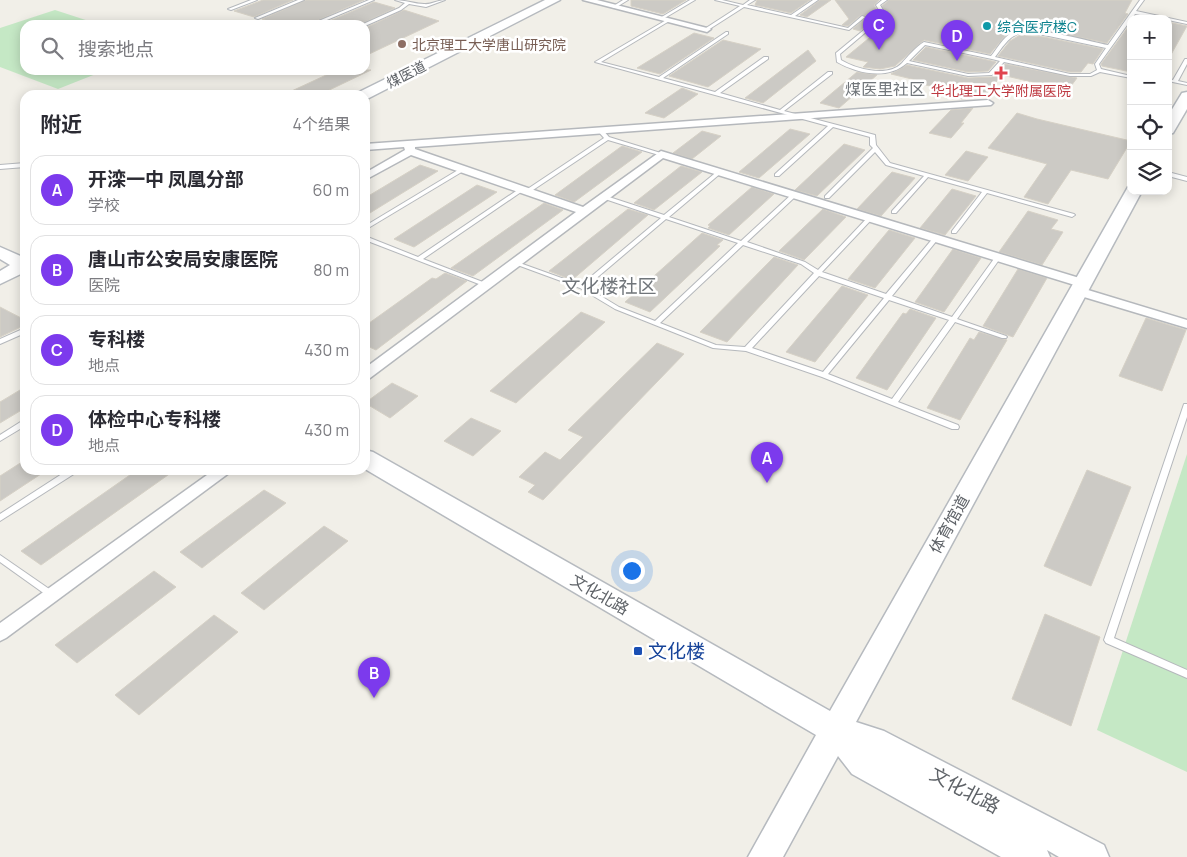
<!DOCTYPE html>
<html lang="zh">
<meta charset="utf-8">
<style>
body{margin:0;font-family:Manrope,"Noto Sans SC",sans-serif;background:#f2f2f3;color:#2b2b33}
.controls{position:absolute;right:15px;top:15px;display:grid;overflow:hidden;border-radius:10px;box-shadow:0 2px 12px #0003}
.controls button{width:45px;height:45px;display:grid;place-items:center;padding:0;border:0;border-bottom:1px solid #e1e1e2;background:#fff;color:#2b2b33;font:25px sans-serif}
.you{position:absolute;left:631px;top:570px;width:18px;height:18px;margin:-12px;border:4px solid #fff;border-radius:50%;background:#1a73e8;box-shadow:0 0 0 8px #1a73e833}
.badge{display:grid;place-items:center;width:32px;height:32px;border-radius:50%;background:#7c3aed;color:#fff;font-size:16px;font-weight:700}
.pin{position:absolute;translate:-50% -41px;filter:drop-shadow(0 1px 2px #0008)}
.pin::after{content:'';position:absolute;top:26px;width:18px;height:15px;background:inherit;clip-path:polygon(0 0,100% 0,50% 100%)}
.list{margin:0;padding:0;list-style:none}
h2{display:flex;justify-content:space-between;align-items:center;height:65px;margin:0;padding:0 20px;font-size:21px}
h2 small{font-size:16px;font-weight:400;color:#7c7c81}
.list li{display:grid;grid-template-columns:32px 1fr auto;gap:15px;align-items:center;box-sizing:border-box;height:70px;margin:0 10px 10px;padding:0 10px;border:1px solid #e1e1e2;border-radius:15px}
.list b{display:block;font-size:19px;white-space:nowrap}
.list p{margin:0;font-size:16px;white-space:nowrap;color:#7c7c81}
.list em{font-size:16px;font-style:normal;color:#7c7c81}
.icon{flex:none;width:28px;height:28px;fill:none;stroke:currentColor;stroke-width:2;stroke-linecap:round;stroke-linejoin:round}
.map{position:relative;flex:none;width:1187px;height:857px;overflow:hidden}
.search{position:absolute;background:#fff;box-shadow:0 2px 12px #0003;left:20px;top:20px;width:350px;height:55px;display:flex;align-items:center;gap:12px;box-sizing:border-box;padding:0 18px;border-radius:15px;color:#7c7c81;font-size:19px}
.panel{position:absolute;background:#fff;box-shadow:0 2px 12px #0003;left:20px;top:90px;width:350px;height:385px;border-radius:15px}
.map>svg:first-child{display:block}
</style>
<div class="map">
<svg width="1187" height="857" viewBox="0 0 1187 857">
<rect width="100%" height="100%" fill="#f1efe8"/>
<g fill="#c5e8c5">
<polygon points="55,10 101,25 25,25 25,70 106,70 58,89 0,67 0,28"/>
<polygon points="1187,454 1187,772 1097,730"/>
</g>
<g fill="#cccac5" stroke="#d6d1c6">
<polygon points="263,0 293,0 254,17 234,11"/>
<polygon points="306,0 364,0 307,25 281,25 262,19"/>
<polygon points="631,0 686,0 663,14 631,6"/>
<polygon points="757,0 810,0 791,13 755,5"/>
<polygon points="820,0 831,0 807,17 800,15"/>
<polygon points="835,0 879,0 874,5 880,15 860,31 853,29 867,16 861,15 848,26 842,25 849,19"/>
<polygon points="889,0 1132,0 1125,13 1128,14 1107,43 1045,30 1020,29 1005,36 990,54 924,40 895,66 880,69 863,67 868,62 846,57 874,34 868,32 887,16 882,6"/>
<polygon points="374,2 395,8 359,25 320,25"/>
<polygon points="404,10 439,21 365,56 365,28"/>
<polygon points="1168,22 1187,26 1168,60"/>
<polygon points="1131,23 1131,72 1102,66 1101,64"/>
<polygon points="694,33 714,38 660,74 637,68"/>
<polygon points="1020,35 1044,37 1103,49 1093,64 1088,63 1081,72 1070,72 998,56 1010,41"/>
<polygon points="723,40 761,49 708,87 669,76"/>
<polygon points="926,47 992,61 996,62 988,71 968,72 913,60"/>
<polygon points="808,50 816,61 763,103 745,98"/>
<polygon points="1005,64 1077,78 1068,90 1027,93 1036,83 1002,75 983,97 961,99 965,94 913,82 916,80 891,74 907,65 968,78 992,77"/>
<polygon points="337,70 371,70 319,95 283,95"/>
<polygon points="857,72 877,75 839,108 820,103"/>
<polygon points="682,88 698,94 664,118 645,113"/>
<polygon points="973,108 961,123 964,123 951,138 929,133 951,110"/>
<polygon points="1017,113 1037,119 1131,141 1108,179 1071,170 1048,204 1024,197 1047,164 988,148"/>
<polygon points="790,129 810,134 759,178 739,172"/>
<polygon points="702,131 721,136 692,159 673,153"/>
<polygon points="844,144 865,150 817,196 795,190"/>
<polygon points="622,146 642,152 577,200 574,202 555,195"/>
<polygon points="966,151 988,157 968,181 945,175"/>
<polygon points="420,165 438,171 365,216 365,198"/>
<polygon points="681,166 702,172 654,210 634,203"/>
<polygon points="892,172 915,178 881,216 857,209"/>
<polygon points="477,185 497,192 414,247 394,239"/>
<polygon points="752,187 774,194 729,235 708,228 710,226 708,225"/>
<polygon points="952,189 976,196 945,235 920,228"/>
<polygon points="544,203 563,210 473,276 451,268"/>
<polygon points="628,209 648,215 572,280 549,271"/>
<polygon points="823,209 846,217 804,260 779,251"/>
<polygon points="1028,211 1058,220 1051,229 1063,232 1042,265 999,252"/>
<polygon points="889,230 915,238 875,288 848,279"/>
<polygon points="702,233 723,240 717,245 720,246 650,312 625,302"/>
<polygon points="953,249 981,258 944,312 915,302"/>
<polygon points="774,257 798,265 727,342 700,332"/>
<polygon points="1018,269 1047,278 1013,337 983,326"/>
<polygon points="445,273 467,281 376,350 365,345 365,326 432,278 436,279"/>
<polygon points="842,286 868,295 815,362 786,352"/>
<polygon points="0,307 25,320 25,325 0,337"/>
<polygon points="910,309 936,318 887,390 856,378 903,313 906,314"/>
<polygon points="581,312 605,322 516,403 490,391"/>
<polygon points="1146,318 1186,330 1162,391 1119,376"/>
<polygon points="979,332 1007,340 960,420 927,408 970,338 974,340"/>
<polygon points="657,343 684,354 543,500 528,492 535,485 519,477 545,452 560,460 583,437 568,430"/>
<polygon points="392,383 418,396 390,418 365,403"/>
<polygon points="25,387 25,408 0,423 0,402"/>
<polygon points="471,418 501,431 473,456 444,441"/>
<polygon points="25,460 25,470 47,470 0,501 0,476"/>
<polygon points="137,470 175,470 41,565 21,551"/>
<polygon points="1087,470 1131,487 1091,586 1044,566"/>
<polygon points="264,490 286,503 202,568 180,552"/>
<polygon points="324,526 348,541 264,610 241,593"/>
<polygon points="154,571 176,587 77,663 55,645"/>
<polygon points="1045,614 1100,637 1071,726 1012,699"/>
<polygon points="214,615 238,632 139,715 115,695"/>
</g>
<g fill="none" stroke-linecap="round" stroke-linejoin="round">
<g stroke="#b5b8bc" stroke-width="2">
<g id="lane">
<polygon points="251,0 257,0 231,10 228,9"/>
<polygon points="298,0 304,0 258,19 255,18"/>
<polygon points="369,0 374,0 315,25 309,25"/>
<path d="M395,0C405,0 415,4 424,4C431,5 438,0 445,0L426,7L409,4L401,10L365,26L361,25L399,8L405,3Z"/>
<polygon points="623,0 628,0 615,8 612,7"/>
<polygon points="690,0 695,0 663,19 660,18"/>
<polygon points="715,0 722,0 743,5 750,0 755,0 747,5 791,15 813,0 818,0 795,16 848,28 862,16 865,17 849,30 744,7 708,30 706,30 706,28 740,6"/>
<path d="M882,0H887L880,5L886,15L840,54L841,60C856,69 888,78 902,63C907,57 916,47 924,42L991,56C997,49 1003,37 1012,33C1030,24 1087,41 1108,45L1140,0H1144L1136,11L1187,22V24L1168,20V19H1160L1135,14L1099,64L1101,69L1131,76V78L1100,72L1091,76H1070L1004,62L992,75L968,76L907,63C888,80 858,74 837,62L836,53L882,15L876,5ZM1020,33L1044,35L1106,48L1095,64L1097,70L1090,74H1070L995,57C1002,48 1008,37 1020,33ZM925,45L992,59L1000,61L989,73L968,74L909,61Z"/>
<polygon points="668,19 671,20 601,62 659,77 726,32 728,32 728,34 663,78 715,92 764,57 768,57 768,59 720,93 780,110 828,72 832,72 832,74 784,111 875,135 876,145 890,163 1074,214 1075,215 1072,217 987,193 956,233 952,233 952,231 982,192 928,177 896,213 892,213 892,211 924,176 886,165 875,152 829,198 825,198 825,196 873,148 870,145 870,137 833,127 779,176 775,176 775,174 828,126 595,62"/>
<polygon points="1185,59 1187,59 1187,64 1178,81 1187,83 1187,85 1168,81 1168,79 1173,80"/>
<polygon points="598,129 602,129 609,137 664,154 659,155 608,140 530,192 526,192 526,190 604,138 597,130"/>
<polygon points="25,163 25,167 0,169 0,165"/>
<polygon points="463,167 465,168 465,170 365,230 365,226"/>
<path d="M719,170L721,171V173L669,217L741,241L792,194H796V196L747,242L805,262L818,270L868,217H872V219L822,272L886,294L934,237H938V239L892,296L952,317L996,256H1000L1001,257L957,319L1006,336L1007,337L1006,338H1002L955,322L898,402L958,425L959,427L958,429H952L822,377L746,351L713,348L615,309L580,288L512,263L515,261L517,262L581,285L661,218L602,198V196H606L664,215ZM666,219L738,243L655,321L619,307L586,287ZM743,245L801,264L814,273L745,347L716,345L660,323ZM819,276L884,298L823,372L752,348ZM889,300L949,320L892,399L828,374Z"/>
<polygon points="1168,172 1187,177 1187,181 1168,176"/>
<polygon points="522,187 524,188 524,190 423,259 488,284 488,286 484,286 365,240 365,236 418,257"/>
<polygon points="25,328 25,333 0,344 0,339"/>
<polygon points="1184,404 1187,404 1187,417 1114,638 1187,670 1187,678 1106,643 1104,640"/>
<polygon points="22,421 25,421 25,426 0,441 0,435"/>
<polygon points="68,470 78,470 77,472 0,521 0,514"/>
<polygon points="0,555 55,593 56,595 55,597 52,599 49,597 0,562"/>
</g>
</g>
<g stroke="#b5b8bc" stroke-width="3">
<g id="street">
<polygon points="583,0 597,0 711,29 707,32"/>
<polygon points="988,100 993,103 991,105 415,147 415,149 583,207 661,151 1086,280 1088,283 1086,286 1078,286 663,158 370,378 365,379 365,368 576,212 411,155 365,180 365,173 405,150 404,147 365,150 365,144"/>
<polygon points="1078,287 1187,320 1187,328 1074,294 1072,291"/>
<polygon points="214,470 233,470 6,638 0,641 0,623"/>
</g>
</g>
<g stroke="#b6babf" stroke-width="3">
<g id="secondary">
<polygon points="545,0 560,0 369,98 365,99 365,95 357,95 359,92"/>
<polygon points="1187,92 1187,109 1173,133 1168,134 1168,116 1182,93"/>
<polygon points="1128,187 1131,187 1131,191 1142,191 856,722 884,731 1104,845 1109,857 1059,857 1047,850 1050,857 1001,857 852,774 838,756 783,857 748,857 816,735 365,469 365,450 373,452 830,711"/>
<polygon points="0,247 25,258 25,272 0,284 0,271 10,265 0,259"/>
</g>
</g>
<use href="#lane" fill="#fff" fill-rule="evenodd"/>
<use href="#street" fill="#fff" fill-rule="evenodd"/>
<use href="#secondary" fill="#fff" fill-rule="evenodd"/>
</g>
<circle fill="#0f9aa8" stroke="#fff" stroke-width="2" cx="987" cy="26" r="5"/>
<circle fill="#8d6e63" stroke="#fff" stroke-width="2" cx="402" cy="44" r="5"/>
<path fill="#e0444e" stroke="#fff" stroke-width="2" d="M998.5 65.5h5v5h5v5h-5v5h-5v-5h-5v-5h5z"/>
<rect fill="#1a4fb4" stroke="#fff" stroke-width="2" x="633" y="646" width="10" height="10" rx="2.5"/>
<g text-anchor="middle" dominant-baseline="central" stroke-width="5" stroke-linejoin="round" paint-order="stroke">
<g font-size="14" fill="#0d838f" stroke="#fff" text-anchor="start">
<text x="997" y="26">综合医疗楼C</text>
</g>
<g font-size="14" fill="#785e54" stroke="#fff" text-anchor="start">
<text x="412" y="44">北京理工大学唐山研究院</text>
</g>
<g font-size="14" fill="#5f6368" stroke="#fff">
<text transform="translate(406 74) rotate(-27)">煤医道</text>
</g>
<g font-size="14" fill="#be3a42" stroke="#fff">
<text x="1001" y="90">华北理工大学附属医院</text>
</g>
<g font-size="16" fill="#70757a" stroke="#fff">
<text x="885" y="89">煤医里社区</text>
</g>
<g font-size="16" fill="#5f6368" stroke="#fff">
<text transform="translate(949 524) rotate(-61)">体育馆道</text>
<text transform="translate(600 594) rotate(30)">文化北路</text>
</g>
<g font-size="19" fill="#70757a" stroke="#fff">
<text x="609" y="286">文化楼社区</text>
</g>
<g font-size="19" fill="#164399" stroke="#fff" text-anchor="start">
<text x="648" y="651">文化楼</text>
</g>
<g font-size="19" fill="#5f6368" stroke="#fff">
<text transform="translate(965 790) rotate(28)">文化北路</text>
</g>
</g>
</svg>
<div class="controls">
<button>+</button>
<button>−</button>
<button><svg class="icon" aria-label="locate" viewBox="0 0 24 24"><circle cx="12" cy="12" r="6"/><path d="M12 2v4M12 18v4M2 12h4M18 12h4"/></svg></button>
<button><svg class="icon" aria-label="layers" viewBox="0 0 24 24"><path d="M12 4l9 5-9 5-9-5zM3 14l9 5 9-5"/></svg></button>
</div>
<div class="you"></div>
<div class="pin badge" style="left:767px;top:483px">A</div>
<div class="pin badge" style="left:374px;top:698px">B</div>
<div class="pin badge" style="left:879px;top:50px">C</div>
<div class="pin badge" style="left:957px;top:61px">D</div>
<div class="search"><svg class="icon" aria-label="search" viewBox="0 0 24 24"><circle cx="10" cy="10" r="6"/><path d="M15 15l6 6"/></svg>搜索地点</div>
<section class="panel">
<h2>附近<small>4个结果</small></h2>
<ul class="list">
<li><span class="badge">A</span><div><b>开滦一中 凤凰分部</b><p>学校</p></div><em>60 m</em></li>
<li><span class="badge">B</span><div><b>唐山市公安局安康医院</b><p>医院</p></div><em>80 m</em></li>
<li><span class="badge">C</span><div><b>专科楼</b><p>地点</p></div><em>430 m</em></li>
<li><span class="badge">D</span><div><b>体检中心专科楼</b><p>地点</p></div><em>430 m</em></li>
</ul>
</section>
</div>
